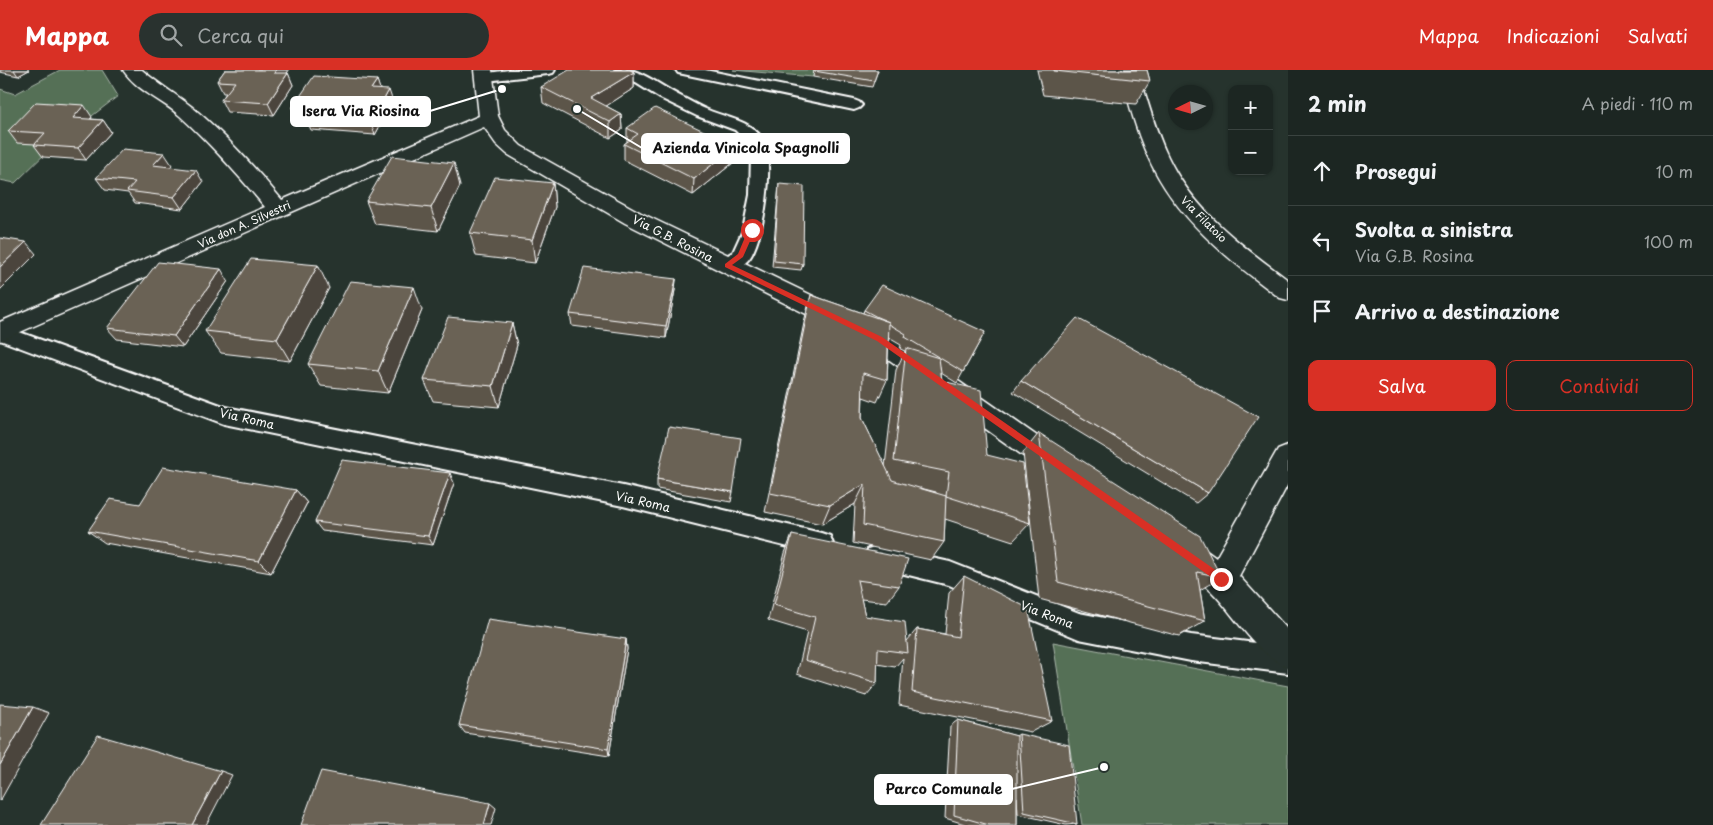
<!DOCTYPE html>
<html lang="it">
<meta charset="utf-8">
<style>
body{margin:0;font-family:"Playpen Sans",sans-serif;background:#29322f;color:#f1f3f6}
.controls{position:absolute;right:15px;top:15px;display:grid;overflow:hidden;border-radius:10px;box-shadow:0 1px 4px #0004}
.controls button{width:45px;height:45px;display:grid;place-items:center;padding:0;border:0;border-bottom:1px solid #3a4340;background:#1c2622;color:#f1f3f6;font:25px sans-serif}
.compass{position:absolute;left:1168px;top:15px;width:45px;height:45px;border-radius:50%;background:#1c2622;box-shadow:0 1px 4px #0004;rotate:265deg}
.stop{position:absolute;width:15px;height:15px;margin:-11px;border:4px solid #d93025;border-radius:50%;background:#fff}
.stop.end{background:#d93025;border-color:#fff;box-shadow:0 1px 5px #0008}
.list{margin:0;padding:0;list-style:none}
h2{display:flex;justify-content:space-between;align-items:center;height:65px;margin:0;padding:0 20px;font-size:21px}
h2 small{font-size:16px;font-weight:400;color:#a0a5a5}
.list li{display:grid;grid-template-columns:32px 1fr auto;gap:15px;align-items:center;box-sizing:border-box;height:70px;padding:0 20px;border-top:1px solid #3a4340}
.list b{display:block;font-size:19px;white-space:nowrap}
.list p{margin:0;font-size:16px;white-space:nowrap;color:#a0a5a5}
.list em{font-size:16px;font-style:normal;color:#a0a5a5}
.actions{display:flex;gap:10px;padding:15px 20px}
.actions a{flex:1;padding:11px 0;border:1px solid #d93025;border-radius:10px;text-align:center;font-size:18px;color:#d93025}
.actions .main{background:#d93025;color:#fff}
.icon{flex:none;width:28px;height:28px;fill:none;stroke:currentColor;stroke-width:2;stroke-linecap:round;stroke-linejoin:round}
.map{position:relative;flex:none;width:1288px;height:755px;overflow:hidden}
header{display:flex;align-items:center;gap:30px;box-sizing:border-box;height:70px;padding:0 25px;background:#d93025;color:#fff}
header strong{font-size:24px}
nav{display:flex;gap:28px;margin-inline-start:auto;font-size:18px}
.search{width:350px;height:45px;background:#29322f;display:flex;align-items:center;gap:12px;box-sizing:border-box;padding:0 18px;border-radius:28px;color:#a0a5a5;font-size:19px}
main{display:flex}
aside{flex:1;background:#1c2622}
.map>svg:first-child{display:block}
</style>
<header>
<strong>Mappa</strong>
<div class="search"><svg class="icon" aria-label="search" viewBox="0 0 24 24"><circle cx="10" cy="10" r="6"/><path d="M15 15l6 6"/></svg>Cerca qui</div>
<nav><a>Mappa</a><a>Indicazioni</a><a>Salvati</a></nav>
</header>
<main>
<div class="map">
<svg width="1288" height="755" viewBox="0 0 1288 755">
<rect width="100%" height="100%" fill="#26332d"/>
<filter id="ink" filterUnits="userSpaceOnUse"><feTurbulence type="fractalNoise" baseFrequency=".02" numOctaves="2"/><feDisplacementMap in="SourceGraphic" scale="10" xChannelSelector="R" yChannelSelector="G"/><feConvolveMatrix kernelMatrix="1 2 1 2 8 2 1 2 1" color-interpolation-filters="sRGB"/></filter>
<g filter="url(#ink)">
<g fill="#546f56" stroke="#aab7aa">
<polygon points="60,0 102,0 118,26 54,75 15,113 0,110 0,19 15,24"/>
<polygon points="733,0 815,0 813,7"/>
<polygon points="1053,572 1288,616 1288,755 1082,755"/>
</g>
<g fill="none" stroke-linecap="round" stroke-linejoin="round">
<g stroke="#fff" stroke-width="4">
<g id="lane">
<polygon points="509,0 555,0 553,3 548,4 486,11 481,10 479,7 481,4"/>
<path d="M615,0C620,0 628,0 634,1C651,7 667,20 684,28C692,32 700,37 708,40C727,48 749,50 762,68C776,88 764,172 748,190C741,198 730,202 720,200L718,195L720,190L733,182L743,160L750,125L751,84L747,72L735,60L697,46L660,28Z"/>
<polygon points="676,0 705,0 854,30 859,32 862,35 859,38 854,40 683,4 678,3"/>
<polygon points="0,255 226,337 623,416 821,463 830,466 833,474 830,482 821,485 623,436 224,354 0,270"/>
<polygon points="877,476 950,492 1079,543 1191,565 1288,577 1288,603 1191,591 1079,569 949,515 868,495 865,487 868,479"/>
</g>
</g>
<g stroke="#fff" stroke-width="3">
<g id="street">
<path d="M123,0H142C158,14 176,24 192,37C226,65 254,97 282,130L479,46L474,0H492L498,46L505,60L521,76L641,143L888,262L1070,389L1074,397L1070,405L1060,409L1050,405L870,276L625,153L507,84L496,74L484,57L0,271V252L265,137C238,105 211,74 180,46C162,30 137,21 123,0Z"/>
<path d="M1120,0H1138C1147,29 1155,60 1168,87C1193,140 1242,176 1288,210V230L1280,228C1228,189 1175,148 1148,87C1135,59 1128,29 1120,0Z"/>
<path d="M1288,375V414L1239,506L1288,560V597C1255,584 1236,546 1211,521C1199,508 1182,504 1175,487L1179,477L1190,473L1201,477L1216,488L1278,379Z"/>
</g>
</g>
<use href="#lane" fill="#26332d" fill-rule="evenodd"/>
<use href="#street" fill="#26332d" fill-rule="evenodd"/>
</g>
<g fill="#5c5449" stroke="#fff" fill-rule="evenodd">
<polygon points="0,0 29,0 18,6 0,2"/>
<polygon points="225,0 289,0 287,3 288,3 293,15 274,45 227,42 221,30 226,23 223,23 217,11"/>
<polygon points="814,0 878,0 872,17 813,7"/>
<polygon points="1037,0 1147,0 1150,11 1136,34 1043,25"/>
<polygon points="634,2 634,18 606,36 621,44 622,60 610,68 543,33 541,17"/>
<polygon points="377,10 380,20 393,32 375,65 311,60 307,51 297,50 292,38"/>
<polygon points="92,47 91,49 103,50 111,62 86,90 43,87 34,75 35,74 17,73 8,61"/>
<polygon points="627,58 736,76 734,92 693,125 624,90 624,74 627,72"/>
<polygon points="172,95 170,97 203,112 182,139 135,133 128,123 105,120 96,108"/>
<polygon points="553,113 555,137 535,193 476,186 470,163"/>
<polygon points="779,114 803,194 801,200 772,197"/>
<polygon points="460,116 438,161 375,154 366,131"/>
<polygon points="676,209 675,220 666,268 572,256 570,244"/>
<polygon points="228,211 183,277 117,269 107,258"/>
<polygon points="329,218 290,291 221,283 205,261"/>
<path d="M811,225L863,243L864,240L985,262L957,313L941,303L942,311L987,385L1030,453L1013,471L945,449L944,472L931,490L853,473L855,434L822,454L765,442L805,248ZM889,268L901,275L900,279L905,281L896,300L885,396L862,348L863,327L877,332L887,310ZM920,418L936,422V423Z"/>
<polygon points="422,240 388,323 321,316 308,294"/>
<polygon points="512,253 517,275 499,337 433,331 424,310"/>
<polygon points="1021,311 1208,423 1196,433 1013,322"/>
<polygon points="1039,363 1221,507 1200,520 1205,551 1179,566 1039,529 1023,383"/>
<polygon points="657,409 733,422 731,432 657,419"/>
<polygon points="454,413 433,475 322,461 315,452"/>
<polygon points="296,420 307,433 271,503 105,473 88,461 140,434"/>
<polygon points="792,465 899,516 887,532 861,529 865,546 907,571 917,559 945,564 949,523 964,506 1052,651 1031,662 899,635 903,588 895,597 877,594 877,613 866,626 797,604 807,562 768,550 785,483"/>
<polygon points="626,569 627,579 609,686 465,663 459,655"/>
<polygon points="958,650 1016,666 1019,664 1077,754 1066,755 1018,744 1017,727 1017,755 968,755 945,748 950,656"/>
</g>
<g fill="#4b453c" stroke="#fff">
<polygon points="14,0 29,0 18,6"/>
<polygon points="276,0 289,0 280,14 274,3"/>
<polygon points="634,2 634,18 594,44 591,28"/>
<polygon points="288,3 293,15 274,45 268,33"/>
<polygon points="377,10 381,22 371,19"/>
<polygon points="389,20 393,32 375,65 371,53"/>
<polygon points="84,35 92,47 81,60 73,48"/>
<polygon points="621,44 622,60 610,68 610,52"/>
<polygon points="103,50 111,62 86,90 78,78"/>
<polygon points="736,76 734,92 693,125 694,109"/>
<polygon points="164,83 172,95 161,107 153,95"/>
<polygon points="454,93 460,116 438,161 431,138"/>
<polygon points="196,100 203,112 182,139 174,127"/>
<polygon points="553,113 555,137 535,193 532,170"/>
<polygon points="26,172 36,184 0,220 0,197"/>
<polygon points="318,195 329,218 290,291 277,269"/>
<polygon points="221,199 228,211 183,277 174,266"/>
<polygon points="676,209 675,220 666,268 666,256"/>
<polygon points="414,217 422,240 388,323 378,301"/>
<polygon points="512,253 517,275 499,337 493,316"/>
<polygon points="450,403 454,413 433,475 428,466"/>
<polygon points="865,414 855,434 822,454 830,435"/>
<polygon points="296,420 307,433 271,503 259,491"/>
<polygon points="626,569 627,579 609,686 608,679"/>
<polygon points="33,637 49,643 0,731 0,695"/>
<polygon points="221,701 232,705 206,755 192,755"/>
<polygon points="490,733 496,738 491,755 484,755"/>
</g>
<g fill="#6b6255" stroke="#fff">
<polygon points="225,0 276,0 274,3 288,3 268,33 221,30 235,12 217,11"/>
<polygon points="569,0 630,0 634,2 591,28 621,44 610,52 541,17"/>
<polygon points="814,0 878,0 874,11 814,1"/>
<polygon points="1054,0 1147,0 1150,11 1054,1"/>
<polygon points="314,6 377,10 371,19 389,20 371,53 306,48 312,39 292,38"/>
<polygon points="36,32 84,35 73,48 103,50 78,78 34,75 45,63 8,61"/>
<polygon points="655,38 736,76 694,109 624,74 638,64 627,58"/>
<polygon points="123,79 164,83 153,95 196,100 174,127 127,121 135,112 96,108"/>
<polygon points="392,86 454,93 431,138 366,131"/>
<polygon points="495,107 553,113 532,170 470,163"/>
<polygon points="779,114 804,116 803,194 774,191"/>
<polygon points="0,168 26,172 0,197"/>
<polygon points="251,189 318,195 277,269 205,261"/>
<polygon points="158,192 221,199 174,266 107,258"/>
<polygon points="584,198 676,209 666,256 570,244"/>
<polygon points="350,211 414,217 378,301 308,294"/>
<polygon points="882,215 985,262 963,302 905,267 906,264 889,254 889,252 877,247 864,240"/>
<polygon points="811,225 889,252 887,310 863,303 862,348 892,410 946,426 944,472 863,455 865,414 830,435 770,423"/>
<polygon points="448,247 512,253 493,316 424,310"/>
<polygon points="1077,248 1258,347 1208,423 1021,311"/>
<polygon points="906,278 939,288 942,311 981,320 987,385 1023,394 1030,453 946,426 949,402 894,391"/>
<polygon points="669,357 741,368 733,422 657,409"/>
<polygon points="1039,363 1200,466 1221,507 1197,502 1205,551 1058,512"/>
<polygon points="342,390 450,403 428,466 315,452"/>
<polygon points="163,397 296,420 259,491 88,461 110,429 140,434"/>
<polygon points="792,465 908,489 899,516 857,510 865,546 905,552 908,583 878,579 877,613 805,590 815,547 774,535"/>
<polygon points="964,506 1028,538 1052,651 912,622 917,559 958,567"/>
<polygon points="488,549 626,569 608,679 459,655"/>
<polygon points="0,634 33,637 0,695"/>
<polygon points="958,650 1017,666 1017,755 989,755 954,745"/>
<polygon points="1019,664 1069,675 1077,754 1024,742"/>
<polygon points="98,665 221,701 192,755 41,755"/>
<polygon points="321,701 490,733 484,755 301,755"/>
</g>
</g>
<polygon fill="#d93025" points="752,158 755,160 743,187 732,195 882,267 1224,506 1224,512 1218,512 877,271 725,197 725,194 738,184 748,160"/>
<g text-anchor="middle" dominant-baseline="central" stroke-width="4" stroke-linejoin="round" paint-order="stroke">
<g font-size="11" fill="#fff" stroke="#26332d">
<text transform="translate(1204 149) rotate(45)">Via Filatoio</text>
<text transform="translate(244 154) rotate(-24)">Via don A. Silvestri</text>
</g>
<g font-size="12" fill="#fff" stroke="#26332d">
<text transform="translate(673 168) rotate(27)">Via G.B. Rosina</text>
<text transform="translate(247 348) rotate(13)">Via Roma</text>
<text transform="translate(643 431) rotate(13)">Via Roma</text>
<text transform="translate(1047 544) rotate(21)">Via Roma</text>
</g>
</g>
<path fill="none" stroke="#fff" stroke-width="2" d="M502 19L430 41M577 39L642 78M1104 697L1012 719"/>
<g fill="#fff" stroke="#26332d" stroke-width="2">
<circle cx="502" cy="19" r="5"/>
<circle cx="577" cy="39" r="5"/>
<circle cx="1104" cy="697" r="5"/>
</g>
<g fill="#fff" stroke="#fff" stroke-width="2">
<rect x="291" y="27" width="139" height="29" rx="5"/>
<rect x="642" y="64" width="207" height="29" rx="5"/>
<rect x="875" y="705" width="137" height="29" rx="5"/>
</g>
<g font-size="14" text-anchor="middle" font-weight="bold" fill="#111">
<text x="361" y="46">Isera Via Riosina</text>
<text x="746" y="83">Azienda Vinicola Spagnolli</text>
<text x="944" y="724">Parco Comunale</text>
</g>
</svg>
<div class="controls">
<button>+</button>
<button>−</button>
</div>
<svg class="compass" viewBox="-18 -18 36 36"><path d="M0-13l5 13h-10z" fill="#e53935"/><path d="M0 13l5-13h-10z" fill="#a0a5a5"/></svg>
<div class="stop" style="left:752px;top:160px"></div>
<div class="stop end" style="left:1221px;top:509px"></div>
</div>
<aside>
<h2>2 min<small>A piedi · 110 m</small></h2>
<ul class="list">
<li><svg class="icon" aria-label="ahead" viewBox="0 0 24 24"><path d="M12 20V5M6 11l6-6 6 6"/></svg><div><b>Prosegui</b></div><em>10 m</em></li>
<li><svg class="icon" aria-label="left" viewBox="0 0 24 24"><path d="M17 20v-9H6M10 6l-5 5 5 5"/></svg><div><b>Svolta a sinistra</b><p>Via G.B. Rosina</p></div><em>100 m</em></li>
<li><svg class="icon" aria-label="arrive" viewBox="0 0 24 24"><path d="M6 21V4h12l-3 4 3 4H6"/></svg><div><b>Arrivo a destinazione</b></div></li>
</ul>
<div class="actions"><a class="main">Salva</a><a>Condividi</a></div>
</aside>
</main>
